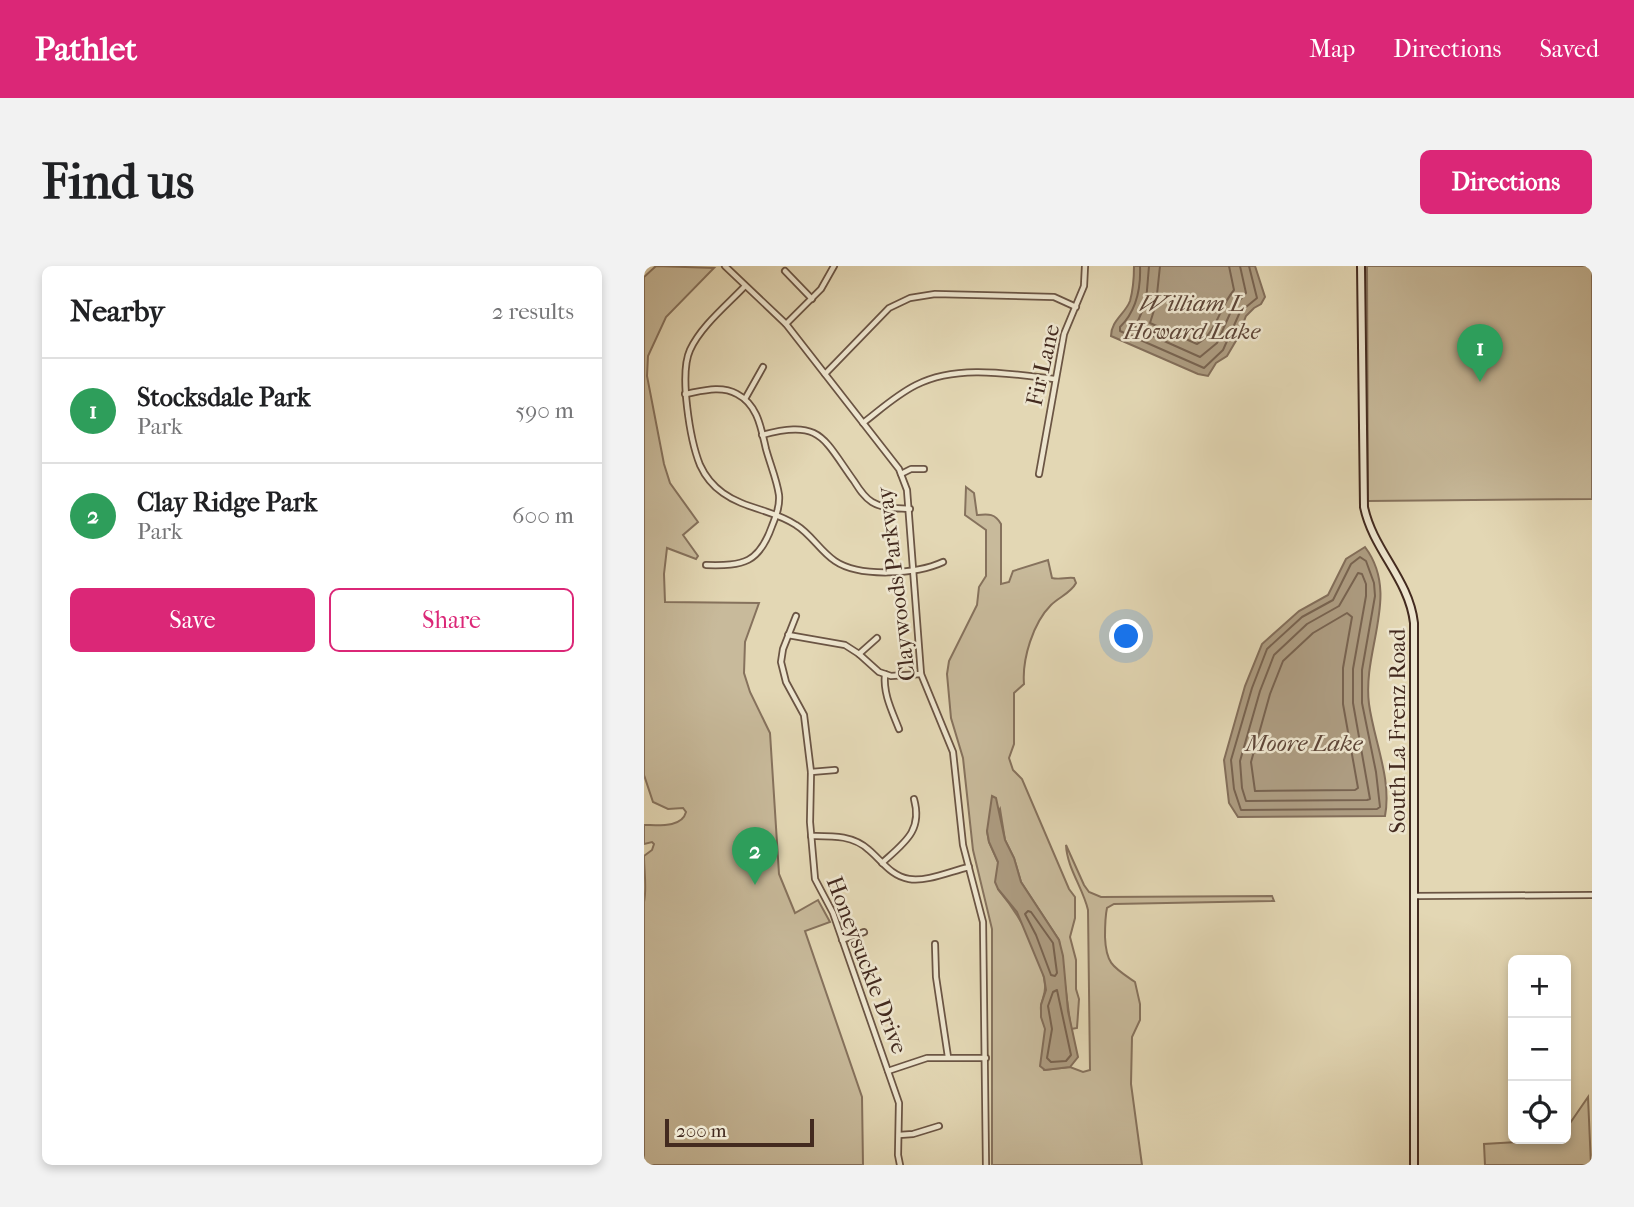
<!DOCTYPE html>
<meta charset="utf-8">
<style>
body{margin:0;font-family:"IM FELL French Canon",serif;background:#f2f2f2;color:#202124}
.controls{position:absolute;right:21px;bottom:21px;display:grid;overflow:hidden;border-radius:10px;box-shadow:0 4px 10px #0003}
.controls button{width:63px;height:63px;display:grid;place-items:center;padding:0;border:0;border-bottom:2px solid #e0e0e0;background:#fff;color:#202124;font:35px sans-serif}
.scale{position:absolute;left:21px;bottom:18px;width:149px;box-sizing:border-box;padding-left:7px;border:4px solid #432a1f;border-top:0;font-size:19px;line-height:24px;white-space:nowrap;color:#432a1f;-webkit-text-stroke:5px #ede5ce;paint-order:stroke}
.you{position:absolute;left:483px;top:371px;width:24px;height:24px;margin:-18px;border:5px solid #fff;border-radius:50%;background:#1a73e8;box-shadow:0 0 0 10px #1a73e833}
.badge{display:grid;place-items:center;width:46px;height:46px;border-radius:50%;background:#db2777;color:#fff;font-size:23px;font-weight:700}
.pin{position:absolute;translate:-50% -58px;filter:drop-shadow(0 2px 4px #0008)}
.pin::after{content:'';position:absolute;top:37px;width:24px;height:21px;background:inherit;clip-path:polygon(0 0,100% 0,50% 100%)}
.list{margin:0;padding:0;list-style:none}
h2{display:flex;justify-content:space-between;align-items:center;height:91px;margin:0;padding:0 28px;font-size:30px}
h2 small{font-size:23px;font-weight:400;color:#757577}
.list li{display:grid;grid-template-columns:46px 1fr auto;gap:21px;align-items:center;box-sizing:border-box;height:105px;padding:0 28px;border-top:2px solid #e0e0e0}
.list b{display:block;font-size:26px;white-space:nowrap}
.list p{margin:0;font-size:23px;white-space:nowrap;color:#757577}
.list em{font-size:23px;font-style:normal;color:#757577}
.actions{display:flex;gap:14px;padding:21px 28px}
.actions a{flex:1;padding:16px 0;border:2px solid #db2777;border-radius:10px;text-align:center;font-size:24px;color:#db2777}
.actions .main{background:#db2777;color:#fff}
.icon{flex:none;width:38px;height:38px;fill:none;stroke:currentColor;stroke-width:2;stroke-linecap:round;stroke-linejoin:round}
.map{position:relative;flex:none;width:948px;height:899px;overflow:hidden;border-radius:10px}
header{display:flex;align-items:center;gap:42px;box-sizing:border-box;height:98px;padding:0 35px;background:#db2777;color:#fff}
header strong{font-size:33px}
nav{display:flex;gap:38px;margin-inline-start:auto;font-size:24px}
.intro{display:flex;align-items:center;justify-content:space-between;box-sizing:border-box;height:168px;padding:0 42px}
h1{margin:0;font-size:49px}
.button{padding:18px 32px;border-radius:10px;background:#db2777;color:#fff;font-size:24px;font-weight:700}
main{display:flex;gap:42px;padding:0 42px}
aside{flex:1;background:#fff;border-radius:10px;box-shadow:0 4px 10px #0003}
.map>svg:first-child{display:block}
</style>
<header>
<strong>Pathlet</strong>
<nav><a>Map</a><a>Directions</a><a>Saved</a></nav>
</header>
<div class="intro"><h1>Find us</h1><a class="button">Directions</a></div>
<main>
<aside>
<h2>Nearby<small>2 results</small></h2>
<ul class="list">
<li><span class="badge" style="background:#2e9e5b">1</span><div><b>Stocksdale Park</b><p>Park</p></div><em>590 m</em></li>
<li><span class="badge" style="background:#2e9e5b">2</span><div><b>Clay Ridge Park</b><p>Park</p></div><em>600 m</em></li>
</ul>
<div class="actions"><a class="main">Save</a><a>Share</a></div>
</aside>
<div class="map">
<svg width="948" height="899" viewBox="0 0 948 899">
<rect width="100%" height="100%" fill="#e3d7b4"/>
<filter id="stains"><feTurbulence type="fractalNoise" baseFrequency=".00286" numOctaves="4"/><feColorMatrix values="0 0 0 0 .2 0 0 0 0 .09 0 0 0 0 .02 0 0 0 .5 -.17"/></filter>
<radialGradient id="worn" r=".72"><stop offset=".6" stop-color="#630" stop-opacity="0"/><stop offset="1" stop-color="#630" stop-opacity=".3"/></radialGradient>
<g fill="#c8ba9b" stroke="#86725d" stroke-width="2">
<path d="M12,0L70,2L22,51L4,90L3,110L20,198L26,217L54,256L39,269L54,290L52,293L23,282L20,308L21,336L115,337L101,376L100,407L106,426L126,467L135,608L151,647L174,634L186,656L161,665L218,831L219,899H0V636C3,622 0,605 0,590L8,584L10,578L8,576L0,578V559C14,559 38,562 42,546L39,542L24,543L9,536L0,509V11Z"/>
<polygon points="723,0 948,0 948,233 724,235"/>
<path d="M322,221L330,227L333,249C344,248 351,247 357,258V318L365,316L369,305L404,294L408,312C416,314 422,311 430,312L432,317C427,327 415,331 407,339C389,357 378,393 380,418L370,427V478L365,492L369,504L378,513L425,623L431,631V652L426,671L432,694V723L435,733L433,762L427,763L415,674L377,616L370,592L361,574L356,543L343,565L345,576L354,596V623C374,647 398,687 401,719C402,727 398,733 397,740C396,748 399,754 401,761C403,777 395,787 400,804L426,801L439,806L446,804L444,644C439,622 423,602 422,579L440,619L445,626L457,631L628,630L630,635L470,638L463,642C461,651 461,661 461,671C462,698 469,701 491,716L496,738V754L488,771L487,818L498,899H348V663L329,584L319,492L307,452L303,408L305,395L333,339L335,321L342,310V264L321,249Z"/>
<polygon points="944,831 947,899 841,899 840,878 922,873 922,863"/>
</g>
<g fill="#ad9c81" stroke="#836e5a" stroke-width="2">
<path d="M490,0H611L621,31L617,38L610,42L602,50L593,73L583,90L572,97L564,110L554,108L467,70C467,55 481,48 486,35C489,24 490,11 490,0Z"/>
<path d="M721,281C757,329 718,383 725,438C730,475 748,513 741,550L594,551L585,537L580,494L601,420L618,378L655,345L684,329L702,293Z"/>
<polygon points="348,530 352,532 361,574 370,592 377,616 415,674 419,690 424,745 434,791 426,801 401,804 396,800 401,763 397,751 397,739 402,724 400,711 373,646 354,623 351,616 354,596 345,576 343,565"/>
</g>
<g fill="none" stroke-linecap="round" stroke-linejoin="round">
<g stroke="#786350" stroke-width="2">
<path d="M496,0C497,23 493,44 476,61V65L560,102L579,84L596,46L613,32L605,0"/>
<polyline points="505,0 502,36 491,62 556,91 573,77 588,43 602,27 596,0"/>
<path d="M516,0L512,38L506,57L553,78C573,67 574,43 590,24L585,0"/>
<polygon points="716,291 722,295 730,317 731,330 718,404 718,437 732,506 736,541 733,543 597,544 590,523 587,494 608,422 623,383 658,351 689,334 707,298"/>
<polygon points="714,307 718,308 722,318 722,330 709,403 709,437 726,533 723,534 602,535 598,522 596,495 616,425 630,389 663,358 695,340"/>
<polygon points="703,347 708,351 699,402 699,438 714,522 711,524 611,525 607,496 626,428 639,395 669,367"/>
<polygon points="384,645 387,646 409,677 413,707 411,710 407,709 392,669 381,648"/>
<polygon points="413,724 427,789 422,795 407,796 403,792 408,763 404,740 409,726"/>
</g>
<g stroke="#6b5544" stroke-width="8">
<g id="street">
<polyline points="81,0 142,58 255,203 263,224 277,408 309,486 319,579 339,656 342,899"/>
<polyline points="141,5 168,33"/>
<path d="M101,20C83,39 57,60 46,84C35,108 46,174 56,199C61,210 69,220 79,227C101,243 130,244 152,259C167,268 176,285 191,295C216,312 273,308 299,296"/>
<polyline points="142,58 177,23 190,0"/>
<polyline points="181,108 245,42 266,32 291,28 410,31 432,41"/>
<path d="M41,128C58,125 77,119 93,128C114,139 117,162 122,183C126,198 133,214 135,229C136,240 132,250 128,260C115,297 100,300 62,299"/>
<polyline points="101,133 119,101"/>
<path d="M219,157C236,144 252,129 272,119C313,98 367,108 411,113"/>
<path d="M118,169C177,153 179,172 210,215C215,223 220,231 228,236C239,243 253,242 266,243"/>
<polyline points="257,208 267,203 280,203"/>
<polyline points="395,208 420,68 440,20 441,0"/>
<polyline points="152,350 139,383 137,396 142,416 160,449 167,506 166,556 171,613 189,647 255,837 254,889 256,899"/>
<polyline points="144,369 201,379 215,388 235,406 247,410 277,408"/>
<polyline points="215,388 233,372"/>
<path d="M241,408C239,428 248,445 255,463"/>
<polyline points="167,506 191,504"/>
<path d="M167,570C188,570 209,569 225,584C238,595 247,610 265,613C283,616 307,605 325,601"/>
<path d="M238,597C260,577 279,565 270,533"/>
<polyline points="771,630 948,629"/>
<polyline points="198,674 220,666"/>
<polyline points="291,678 292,711 304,791"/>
<polyline points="244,805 283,792 342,792"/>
<polyline points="255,869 269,868 295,860"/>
</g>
</g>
<g stroke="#432a1f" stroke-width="10">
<path id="secondary" d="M717,0L720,241C729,284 765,313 770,357V899"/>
</g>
<use href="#street" stroke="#ede5ce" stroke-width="4.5"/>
<use href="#secondary" stroke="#ede5ce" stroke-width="6"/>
</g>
<g text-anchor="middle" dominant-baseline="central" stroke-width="5" stroke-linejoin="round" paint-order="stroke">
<g font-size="23" fill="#432a1f" stroke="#ede5ce">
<text transform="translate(399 99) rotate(-77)">Fir Lane</text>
<text transform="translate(252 318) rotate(-97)">Claywoods Parkway</text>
<text transform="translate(753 465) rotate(-90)">South La Frenz Road</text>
<text transform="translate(223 699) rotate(69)">Honeysuckle Drive</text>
</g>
<g font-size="24" font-style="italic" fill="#5e4638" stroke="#ede5ce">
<text x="548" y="37">William L<tspan x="548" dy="28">Howard Lake</tspan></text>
<text x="660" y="477">Moore Lake</text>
</g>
</g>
<rect width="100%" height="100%" filter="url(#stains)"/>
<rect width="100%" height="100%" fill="url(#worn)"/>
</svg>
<div class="controls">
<button>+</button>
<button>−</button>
<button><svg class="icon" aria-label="locate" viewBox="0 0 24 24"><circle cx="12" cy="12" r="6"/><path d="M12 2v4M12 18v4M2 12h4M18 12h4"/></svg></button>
</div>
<div class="scale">200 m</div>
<div class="you"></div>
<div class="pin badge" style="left:836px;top:116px;background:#2e9e5b">1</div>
<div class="pin badge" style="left:111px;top:619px;background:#2e9e5b">2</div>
</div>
</main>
